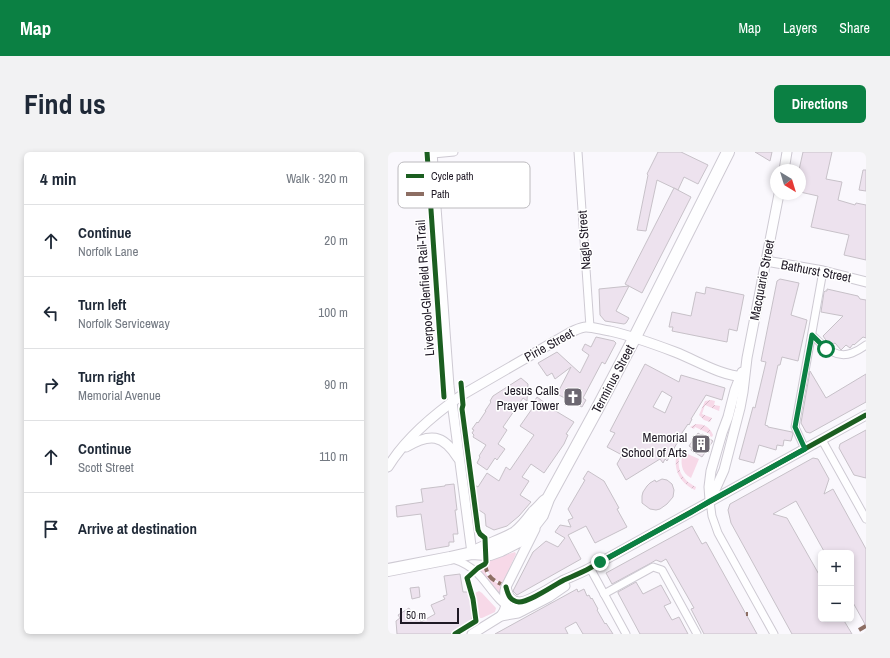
<!DOCTYPE html>
<meta charset="utf-8">
<style>
body{margin:0;font-family:"Archivo Narrow",sans-serif;background:#f2f2f3;color:#1f2937}
.controls{position:absolute;right:12px;bottom:12px;display:grid;overflow:hidden;border-radius:6px;box-shadow:0 2px 6px #0003}
.controls button{width:36px;height:36px;display:grid;place-items:center;padding:0;border:0;border-bottom:1px solid #e0e1e3;background:#fff;color:#1f2937;font:20px sans-serif}
.compass{position:absolute;left:382px;top:12px;width:36px;height:36px;border-radius:50%;background:#fff;box-shadow:0 2px 6px #0003;rotate:142deg}
.scale{position:absolute;left:12px;bottom:10px;width:59px;box-sizing:border-box;padding-left:4px;border:2px solid #1f1925;border-top:0;font-size:11px;line-height:14px;white-space:nowrap;color:#1f1925;-webkit-text-stroke:3px #fff;paint-order:stroke}
.stop{position:absolute;width:12px;height:12px;margin:-9px;border:3px solid #0b8043;border-radius:50%;background:#fff}
.stop.end{background:#0b8043;border-color:#fff;box-shadow:0 1px 4px #0008}
.list{margin:0;padding:0;list-style:none}
h2{display:flex;justify-content:space-between;align-items:center;height:52px;margin:0;padding:0 16px;font-size:17px}
h2 small{font-size:13px;font-weight:400;color:#747a83}
.list li{display:grid;grid-template-columns:26px 1fr auto;gap:12px;align-items:center;box-sizing:border-box;height:72px;padding:0 16px;border-top:1px solid #e0e1e3}
.list b{display:block;font-size:15px;white-space:nowrap}
.list p{margin:0;font-size:13px;white-space:nowrap;color:#747a83}
.list em{font-size:13px;font-style:normal;color:#747a83}
.icon{flex:none;width:22px;height:22px;fill:none;stroke:currentColor;stroke-width:2;stroke-linecap:round;stroke-linejoin:round}
.map{position:relative;flex:none;width:478px;height:482px;overflow:hidden;border-radius:6px}
header{display:flex;align-items:center;gap:24px;box-sizing:border-box;height:56px;padding:0 20px;background:#0b8043;color:#fff}
header strong{font-size:19px}
nav{display:flex;gap:22px;margin-inline-start:auto;font-size:14px}
.intro{display:flex;align-items:center;justify-content:space-between;box-sizing:border-box;height:96px;padding:0 24px}
h1{margin:0;font-size:28px}
.button{padding:10px 18px;border-radius:6px;background:#0b8043;color:#fff;font-size:14px;font-weight:700}
main{display:flex;gap:24px;padding:0 24px}
aside{flex:1;background:#fff;border-radius:6px;box-shadow:0 2px 6px #0003}
.map>svg:first-child{display:block}
</style>
<header>
<strong>Map</strong>
<nav><a>Map</a><a>Layers</a><a>Share</a></nav>
</header>
<div class="intro"><h1>Find us</h1><a class="button">Directions</a></div>
<main>
<aside>
<h2>4 min<small>Walk · 320 m</small></h2>
<ul class="list">
<li><svg class="icon" aria-label="ahead" viewBox="0 0 24 24"><path d="M12 20V5M6 11l6-6 6 6"/></svg><div><b>Continue</b><p>Norfolk Lane</p></div><em>20 m</em></li>
<li><svg class="icon" aria-label="left" viewBox="0 0 24 24"><path d="M17 20v-9H6M10 6l-5 5 5 5"/></svg><div><b>Turn left</b><p>Norfolk Serviceway</p></div><em>100 m</em></li>
<li><svg class="icon" aria-label="right" viewBox="0 0 24 24"><path d="M7 20v-9h11M14 6l5 5-5 5"/></svg><div><b>Turn right</b><p>Memorial Avenue</p></div><em>90 m</em></li>
<li><svg class="icon" aria-label="ahead" viewBox="0 0 24 24"><path d="M12 20V5M6 11l6-6 6 6"/></svg><div><b>Continue</b><p>Scott Street</p></div><em>110 m</em></li>
<li><svg class="icon" aria-label="arrive" viewBox="0 0 24 24"><path d="M6 21V4h12l-3 4 3 4H6"/></svg><div><b>Arrive at destination</b></div></li>
</ul>
</aside>
<div class="map">
<svg width="478" height="482" viewBox="0 0 478 482">
<defs>
<pattern id="garden-furrows" width="10" height="10" patternUnits="userSpaceOnUse"><rect width="10" height="10" fill="#f7d9e8"/><path d="M-1 1l2-2M0 10L10 0M9 11l2-2" fill="none" stroke="#d3bac7"/></pattern>
</defs>
<rect width="100%" height="100%" fill="#faf8fd"/>
<g fill="#f7d9e8">
<path d="M295,300L311,307L303,326C293,321 292,310 295,300Z"/>
<path d="M127,400L128,402L115,430C107,431 101,424 99,417L101,408Z"/>
<path d="M96,415C99,430 110,428 113,435C114,438 114,442 114,445L92,418V416Z"/>
<path d="M91,439L94,441L108,456L107,460L94,466C92,466 90,466 89,463C86,459 85,445 87,441Z"/>
</g>
<g fill="url(#garden-furrows)">
<polygon points="323,248 327,249 326,253 332,254 331,259 317,253 314,262 324,266 322,270 316,268 311,263 317,249"/>
<path d="M308,272C316,272 322,275 325,283L324,285L322,284V282L307,275L306,277L302,275Z"/>
<path d="M290,297L293,299C287,316 293,327 308,335L307,338C290,330 284,315 290,297Z"/>
</g>
<g fill="#ede2ee" stroke="#c7c1c8" fill-rule="evenodd">
<polygon points="270,0 293,0 320,13 310,32 296,25 290,38 269,28 258,79 249,78 260,23 259,22"/>
<polygon points="367,0 384,0 382,9"/>
<polygon points="415,0 444,0 438,27 454,30 450,48 467,53 468,51 478,53 478,108 456,103 461,83 423,75 430,44 412,40 412,18 411,18"/>
<polygon points="475,18 478,18 478,39 471,38"/>
<polygon points="286,36 303,45 254,141 237,132"/>
<polygon points="392,127 411,131 403,163 419,168 410,209 394,205 392,213 390,213 377,273 380,274 380,275 404,280 405,282 403,289 396,288 395,294 389,293 388,298 371,293 366,311 351,307 365,255 367,256 378,210 373,209 389,129"/>
<polygon points="241,134 228,159 241,166 238,171 236,172 217,169 212,163 211,137"/>
<polygon points="318,135 356,143 349,179 341,177 339,190 284,179 285,175 281,175 284,160 303,164 308,140 317,142"/>
<polygon points="439,137 470,144 472,147 478,148 478,186 475,185 466,193 465,192 462,196 458,193 453,198 447,191 443,193 440,191 435,184 455,164 433,160 436,140 437,139 439,139"/>
<polygon points="208,185 226,189 228,191 217,212 214,210 195,246 198,248 194,255 169,242 183,215 167,227 164,221 159,224 150,211 169,200 192,221 201,203 194,198 197,192 203,195"/>
<path d="M257,212L291,230L293,223L337,236L334,248L318,243L303,267H304L301,273L300,272L292,284L293,285L290,291H289L279,309L277,307L275,311L272,307L238,328L229,312L234,303L219,295L227,281L222,279ZM274,239L284,245L277,261L265,255Z"/>
<polygon points="422,219 438,246 478,222 478,250 422,281 418,280 413,271"/>
<polygon points="133,226 140,232 139,249 135,246 115,275 119,278 110,292 117,297 109,308 107,306 99,318 89,311 92,305 91,304 98,293 85,285 86,283 84,281 86,278 84,277 89,270 90,271 98,259 97,259 103,250 102,249 105,244"/>
<polygon points="149,245 157,251 156,252 186,270 178,282 180,283 176,292 156,321 143,312 134,325 141,329 132,343 143,350 131,364 119,374 106,378 98,374 97,362 88,356 85,332 90,335 99,321 111,329 118,315 122,318 146,283 132,274 146,254 144,253"/>
<polygon points="478,278 478,326 466,323 451,296 452,292"/>
<polygon points="310,281 313,283 314,282 325,289 314,305 303,298 304,296 301,294"/>
<polygon points="425,306 430,307 441,327 436,342 445,337 478,397 478,474 463,447 463,401 437,401 408,349 385,362 399,366 433,426 433,467 455,467 464,482 404,482 343,371 340,358 342,352"/>
<polygon points="200,319 216,329 231,356 229,357 239,375 207,391 198,374 180,383 193,407 129,443 125,439 145,400 158,389 170,395 177,386 167,380 172,373 183,375 180,368 185,366 180,357 197,328 195,327"/>
<polygon points="274,327 279,328 284,332 286,338 285,345 279,352 272,357 268,358 262,357 254,351 254,344 255,340 259,334 262,331 267,328 268,330"/>
<polygon points="66,332 69,358 67,358 70,382 65,382 66,390 61,390 61,394 38,398 33,362 9,365 8,354 35,350 33,337 57,334 57,333"/>
<polygon points="304,374 314,392 318,390 369,482 316,482 303,457 306,456 278,407 273,410 268,408 263,411 224,432 218,421"/>
<polygon points="72,422 75,440 81,440 84,464 83,469 82,471 62,482 9,482 8,469 12,466 10,463 21,456 27,465 30,463 33,470 47,462 43,453 57,447 55,444 59,443 56,424"/>
<polygon points="248,430 255,442 273,433 283,451 276,454 284,468 291,465 300,482 252,482 230,441 230,440"/>
<polygon points="31,435 32,445 24,447 22,436"/>
<polygon points="189,437 190,440 196,437 199,444 201,443 203,447 204,446 210,457 209,458 217,472 218,471 225,482 195,482 188,470 177,476 180,482 107,482"/>
</g>
<g fill="none" stroke-linecap="round" stroke-linejoin="round">
<g stroke="#cecad3" stroke-width="9">
<g id="minor">
<polyline points="45,0 62,234 64,250"/>
<polyline points="190,0 202,175"/>
<polyline points="45,2 66,0"/>
<path d="M424,183C435,193 447,208 464,201C469,199 474,196 478,193"/>
<polyline points="434,288 478,367"/>
<polyline points="417,297 407,275 435,119"/>
<polyline points="322,349 324,364 330,381 386,482"/>
<path d="M65,407C74,410 82,414 89,421C99,430 112,454 124,456C129,457 132,456 136,454"/>
<polyline points="202,416 238,482"/>
<polyline points="216,442 265,415 274,418 309,482"/>
</g>
</g>
<g stroke="#cecad3" stroke-width="11">
<g id="tertiary">
<polyline points="396,18 399,0"/>
<polyline points="378,109 435,119 478,130"/>
<polyline points="64,250 84,401"/>
<path d="M18,295C42,281 55,282 70,306"/>
<path d="M0,315C17,287 48,261 74,243L183,180C188,178 193,175 198,175C206,175 214,178 222,179C244,184 266,192 287,200C310,209 331,223 356,225"/>
<polyline points="322,348 321,335 323,319 334,281 340,265 347,238 354,220"/>
<polyline points="322,349 336,318 352,256 355,240 359,206 391,42"/>
<path d="M118,435C120,443 122,449 131,450C142,450 166,433 176,428C185,424 193,421 202,416L478,263"/>
<path d="M113,464C123,451 113,447 118,435L147,377"/>
<polyline points="84,482 113,464 130,461 134,459 161,445 177,434"/>
</g>
</g>
<g stroke="#cecad3" stroke-width="14">
<g id="trunk">
<path d="M84,401C98,393 114,389 127,381C135,375 140,368 146,360C150,357 153,353 157,349"/>
<polyline points="0,418 62,406 84,401 98,402 102,402 113,398 129,390 140,381 144,376 154,363 160,347 208,259 247,185 340,0"/>
</g>
</g>
<use href="#minor" stroke="#fefeff" stroke-width="7"/>
<use href="#tertiary" stroke="#fefeff" stroke-width="9"/>
<use href="#trunk" stroke="#fefeff" stroke-width="12"/>
<g stroke="#8d6e63" stroke-width="4" stroke-dasharray="8 4" stroke-linecap="butt">
<path d="M97,412C99,424 103,427 113,432"/>
<polyline points="358,462 360,462"/>
<polyline points="471,478 478,474"/>
</g>
<g stroke="#fff" stroke-width="8">
<g id="cycleway">
<polyline points="39,0 56,245"/>
<path d="M118,435C120,443 122,449 131,450C142,450 166,433 176,428C185,424 193,421 202,416L478,263"/>
<polyline points="67,482 88,469 85,447 79,426 90,416 97,412 98,410 97,386 92,382 90,378 74,257 75,253 73,231"/>
</g>
</g>
<use href="#cycleway" stroke="#1b5e20" stroke-width="5"/>
</g>
<g fill="none" stroke-linecap="round" stroke-linejoin="round">
<polyline stroke="#0b8043" stroke-width="5" points="212,410 302,361 322,349 417,297 407,275 424,183 438,197"/>
</g>
<defs>
<g id="church-square" transform="scale(1)"><rect x="-9" y="-9" width="18" height="18" rx="4" fill="#6c6771" stroke="#fff"/><path d="M-1.2-6h2.4v3.5h3.3v2.4h-3.3V6h-2.4V-.1h-3.3v-2.4h3.3Z" fill="#fff"/></g>
<g id="building-square" transform="scale(1)"><rect x="-9" y="-9" width="18" height="18" rx="4" fill="#6c6771" stroke="#fff"/><path d="M-4-6H4V6H1V3H-1V6H-4ZM-2.5-4.3h1.7v1.8h-1.7ZM.8-4.3h1.7v1.8H.8ZM-2.5-1h1.7V.8h-1.7ZM.8-1h1.7V.8H.8Z" fill="#fff"/></g>
</defs>
<g fill-rule="evenodd">
<use href="#church-square" x="185" y="245"/>
<use href="#building-square" x="313" y="292"/>
</g>
<g text-anchor="middle" dominant-baseline="central" stroke-width="3" stroke-linejoin="round" paint-order="stroke">
<g font-size="13" fill="#1f1925" stroke="#fff">
<text transform="translate(196 88) rotate(-94)">Nagle Street</text>
<text transform="translate(428 119) rotate(11)">Bathurst Street</text>
<text transform="translate(374 128) rotate(-79)">Macquarie Street</text>
<text transform="translate(37 136) rotate(-94)">Liverpool-Glenfield Rail-Trail</text>
<text transform="translate(161 193) rotate(-29)">Pirie Street</text>
<text transform="translate(225 227) rotate(-62)">Terminus Street</text>
</g>
<g font-size="13" fill="#1f1925" stroke="#fff" text-anchor="end">
<text x="171" y="238">Jesus Calls<tspan x="171" dy="15">Prayer Tower</tspan></text>
<text x="299" y="285">Memorial<tspan x="299" dy="15">School of Arts</tspan></text>
</g>
</g>
<rect x="10" y="10" width="132" height="46" rx="6" fill="#fff" stroke="#bcbabe" stroke-width="1"/>
<rect x="18" y="22" width="18" height="4" fill="#1b5e20"/>
<rect x="18" y="40" width="18" height="4" fill="#8d6e63"/>
<g font-size="11" fill="#1f1925">
<text x="43" y="28">Cycle path</text>
<text x="43" y="46">Path</text>
</g>
</svg>
<div class="controls">
<button>+</button>
<button>−</button>
</div>
<svg class="compass" viewBox="-18 -18 36 36"><path d="M0-13l5 13h-10z" fill="#e53935"/><path d="M0 13l5-13h-10z" fill="#747a83"/></svg>
<div class="scale">50 m</div>
<div class="stop" style="left:438px;top:197px"></div>
<div class="stop end" style="left:212px;top:410px"></div>
</div>
</main>
